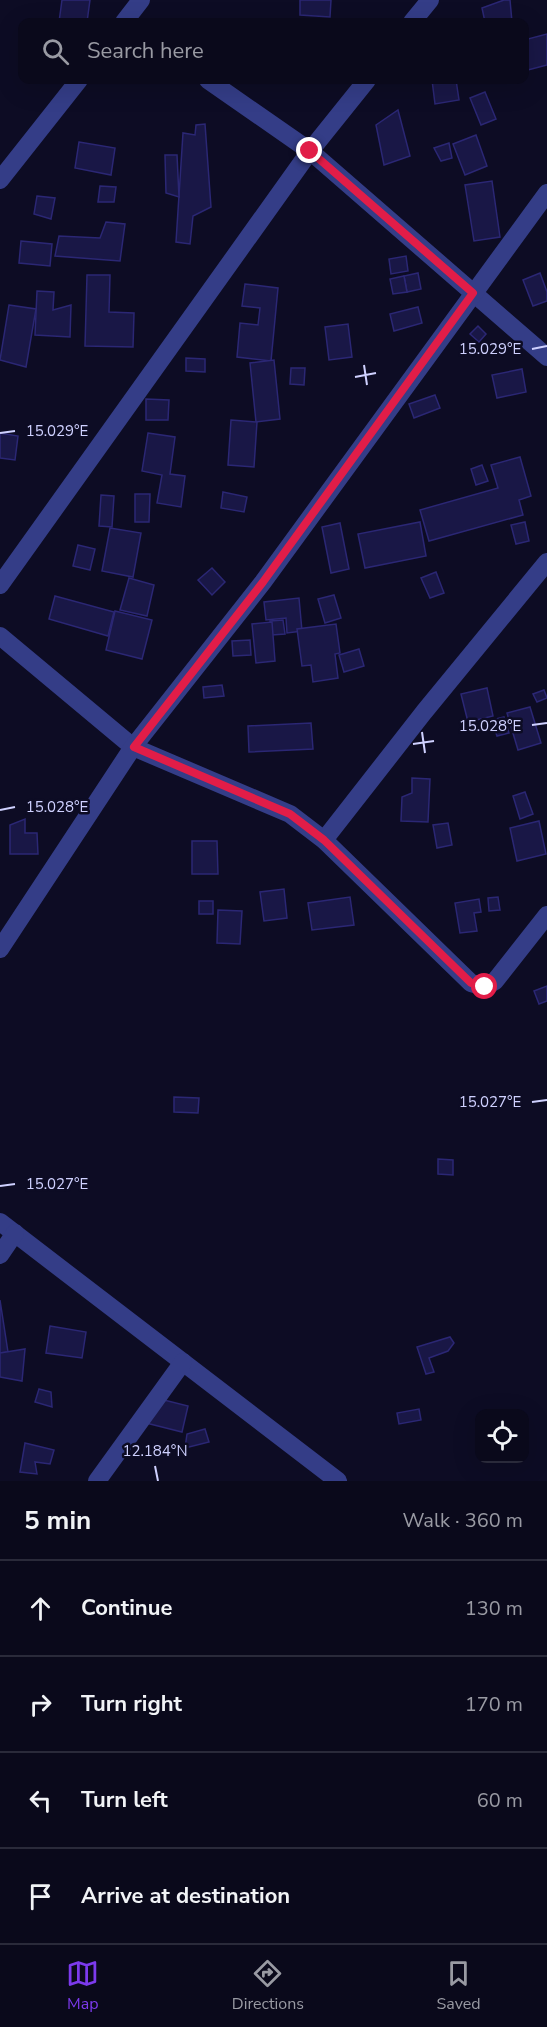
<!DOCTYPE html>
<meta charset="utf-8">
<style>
body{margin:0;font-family:"Nunito Sans",sans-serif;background:#131224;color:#f1f3f6}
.controls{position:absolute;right:18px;bottom:18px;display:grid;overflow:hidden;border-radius:12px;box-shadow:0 6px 24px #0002}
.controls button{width:54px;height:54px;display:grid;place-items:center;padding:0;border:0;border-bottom:2px solid #2a2a3a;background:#0a091b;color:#f1f3f6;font:30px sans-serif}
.stop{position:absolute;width:18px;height:18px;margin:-14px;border:4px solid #e11d48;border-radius:50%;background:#fff}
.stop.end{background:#e11d48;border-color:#fff;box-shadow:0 2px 6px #0008}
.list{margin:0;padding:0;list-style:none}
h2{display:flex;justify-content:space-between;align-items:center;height:78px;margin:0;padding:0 24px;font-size:26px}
h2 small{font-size:20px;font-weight:400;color:#999aa3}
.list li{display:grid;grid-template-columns:39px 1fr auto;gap:18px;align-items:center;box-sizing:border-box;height:96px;padding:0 24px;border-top:2px solid #2a2a3a}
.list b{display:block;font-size:22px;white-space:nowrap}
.list em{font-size:20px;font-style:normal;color:#999aa3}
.icon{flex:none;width:33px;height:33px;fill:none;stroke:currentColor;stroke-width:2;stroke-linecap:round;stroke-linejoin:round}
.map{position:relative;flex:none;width:547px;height:1481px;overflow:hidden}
.search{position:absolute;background:#0a091b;box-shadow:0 6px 24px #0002;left:18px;right:18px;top:18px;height:66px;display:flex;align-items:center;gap:15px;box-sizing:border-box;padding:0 21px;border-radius:12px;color:#999aa3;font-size:22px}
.sheet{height:462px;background:#0a091b}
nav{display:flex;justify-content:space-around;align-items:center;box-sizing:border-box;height:84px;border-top:2px solid #2a2a3a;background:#0a091b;font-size:16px;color:#999aa3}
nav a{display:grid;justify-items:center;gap:3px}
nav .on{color:#7c3aed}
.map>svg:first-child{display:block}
</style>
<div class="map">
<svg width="547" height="1481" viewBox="0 0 547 1481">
<rect width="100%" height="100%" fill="#0d0c24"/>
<g fill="#191746" stroke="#2b2774" stroke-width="1.5">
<polygon points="62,0 90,0 87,22 59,22"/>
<polygon points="300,0 331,0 330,17 300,15"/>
<polygon points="504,0 510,0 512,22 485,22 482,8"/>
<polygon points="547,34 547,65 524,71 524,40"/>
<polygon points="432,80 456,80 459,100 435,104"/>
<polygon points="485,92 496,119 481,125 470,98"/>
<polygon points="398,110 410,156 384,165 376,125"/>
<polygon points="205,124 211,207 193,216 190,244 176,242 183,133 195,135 196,125"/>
<polygon points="476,135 487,166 465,175 453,144"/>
<polygon points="79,142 115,148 111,175 75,168"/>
<polygon points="449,143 452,158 441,161 434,148"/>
<polygon points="165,155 177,155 179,197 166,193"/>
<polygon points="492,181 500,237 474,241 465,185"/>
<polygon points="100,186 116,187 114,202 98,202"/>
<polygon points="37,196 55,198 51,219 34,214"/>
<polygon points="106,222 125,224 120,261 55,256 59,236 100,238"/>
<polygon points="21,241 52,244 50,266 19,263"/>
<polygon points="406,256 408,271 391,274 389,259"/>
<polygon points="418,273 421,289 407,292 404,276"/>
<polygon points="540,273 547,292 547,301 533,306 523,280"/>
<polygon points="87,275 110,275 109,312 134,313 133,347 85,346"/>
<polygon points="404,276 407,292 393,294 390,279"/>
<polygon points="245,284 278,288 271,361 237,357 240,323 258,325 260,308 242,306"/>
<polygon points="37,291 54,292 53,310 71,305 70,337 35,335"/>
<polygon points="9,305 36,309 26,367 0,360"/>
<polygon points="418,307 422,323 394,331 390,314"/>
<polygon points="348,324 352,357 329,360 325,327"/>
<polygon points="478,326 486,334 479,342 470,334"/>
<polygon points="186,358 205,359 205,372 186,371"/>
<polygon points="274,360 280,419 256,422 250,363"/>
<polygon points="291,368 305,368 304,385 290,384"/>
<polygon points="522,369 526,392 497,398 492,375"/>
<polygon points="435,395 440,408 414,418 409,404"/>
<polygon points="146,399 169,400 168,420 146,420"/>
<polygon points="231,420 257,422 254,467 228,465"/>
<polygon points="0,433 18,436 15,460 0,458"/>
<polygon points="148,433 175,437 170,474 185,476 181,507 157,503 162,475 142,471"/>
<polygon points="520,457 531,496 519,500 523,515 429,541 420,510 498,488 491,465"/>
<polygon points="482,465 488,481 476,485 471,469"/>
<polygon points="223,492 247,497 244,512 221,508"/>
<polygon points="135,494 150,494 149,522 135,522"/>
<polygon points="101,495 114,496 112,527 99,526"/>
<polygon points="420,522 426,556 365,568 358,534"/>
<polygon points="525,522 529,541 516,544 511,525"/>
<polygon points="340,523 349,569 331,573 322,527"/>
<polygon points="110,528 141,533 133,577 102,571"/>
<polygon points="78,545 95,549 90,570 73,566"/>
<polygon points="212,568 225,582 212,595 198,580"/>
<polygon points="436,572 444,593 430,598 421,578"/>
<polygon points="129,578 154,585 147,616 120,610"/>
<polygon points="334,595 341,618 325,623 318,599"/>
<polygon points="55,596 114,612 108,636 49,619"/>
<polygon points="299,598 302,631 287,633 286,618 266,620 264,602"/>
<polygon points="115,611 152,620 142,659 106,650"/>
<polygon points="283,620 285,634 272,635 270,621"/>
<polygon points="272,622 275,661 256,663 252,624"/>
<polygon points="336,624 340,653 335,654 338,678 313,682 311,665 302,666 297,629"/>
<polygon points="250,640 251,655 233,656 232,641"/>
<polygon points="359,649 364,666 344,672 339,655"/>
<polygon points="222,685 224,696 204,698 203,687"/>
<polygon points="487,688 493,716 468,722 461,694"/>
<polygon points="544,690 547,698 537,702 533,694"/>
<polygon points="530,707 541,743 518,750 507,713"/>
<polygon points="504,717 509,733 497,736 492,720"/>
<polygon points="311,723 313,749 249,752 248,726"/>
<polygon points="412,778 430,779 428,822 401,821 402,797 412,793"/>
<polygon points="525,792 533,814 520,819 513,796"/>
<polygon points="25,819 25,833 37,833 38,854 10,854 10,825"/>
<polygon points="539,821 546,854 517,861 510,828"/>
<polygon points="448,823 452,845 437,848 433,825"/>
<polygon points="192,841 217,841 218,874 192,874"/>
<polygon points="284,889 287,918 264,921 260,892"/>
<polygon points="350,897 354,925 312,930 308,903"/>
<polygon points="498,897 500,910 489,911 488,898"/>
<polygon points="479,899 481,912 474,913 477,931 460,933 455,903"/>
<rect x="199" y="901" width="14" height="13"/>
<polygon points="218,910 242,911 240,944 217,943"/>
<polygon points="547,986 547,1001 539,1004 534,991"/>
<polygon points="174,1097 199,1098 198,1113 174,1112"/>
<polygon points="438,1159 453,1160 453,1175 438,1174"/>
<polygon points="0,1300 8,1352 0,1353"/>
<polygon points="50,1326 86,1332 82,1358 46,1353"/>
<polygon points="450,1337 454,1343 448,1351 429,1358 434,1372 426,1374 417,1347"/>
<polygon points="25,1349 22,1381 0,1377 0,1353"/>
<polygon points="39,1389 51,1392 52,1407 35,1402"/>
<polygon points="160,1399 188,1406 182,1432 146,1423"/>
<polygon points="419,1409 421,1420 399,1424 397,1413"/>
<polygon points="205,1429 209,1442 185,1448 187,1434"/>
<polygon points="25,1443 54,1450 50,1464 35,1462 37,1474 20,1472"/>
</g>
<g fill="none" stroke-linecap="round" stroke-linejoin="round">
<g stroke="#343d87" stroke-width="18">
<polyline points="124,22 141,0"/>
<polyline points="412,22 430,0"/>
<polyline points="208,80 310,151 547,357"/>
<polyline points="0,180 79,80"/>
<polyline points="0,585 310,151 367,80"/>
<polyline points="0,636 133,747 290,814 324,840 471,983 485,987 495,981 547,915"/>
<polyline points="324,840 424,712 547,562"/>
<polyline points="0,949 133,747 263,582 547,193"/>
<polyline points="0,1222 338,1481"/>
<polyline points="0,1255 15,1233"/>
<polyline points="97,1481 183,1362"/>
</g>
</g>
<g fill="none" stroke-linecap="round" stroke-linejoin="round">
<polyline stroke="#e11d48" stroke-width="8" points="310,151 473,293 263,582 134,747 290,814 324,840 471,983 485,987"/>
</g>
<path fill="none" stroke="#cfd1ff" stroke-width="2" d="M532,349L547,346M364,365L367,385M355,377L376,373M0,433L15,431M532,725L547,723M422,732L425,753M413,744L434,741M0,810L15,807M532,1102L547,1100M0,1186L15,1184M155,1466L158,1481"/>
<g font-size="15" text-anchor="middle" fill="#cfd1ff" stroke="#0d0c24" stroke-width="5" stroke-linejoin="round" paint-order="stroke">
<text x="490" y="354">15.029°E</text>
<text x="57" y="436">15.029°E</text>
<text x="490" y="731">15.028°E</text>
<text x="57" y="812">15.028°E</text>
<text x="490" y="1107">15.027°E</text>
<text x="57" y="1189">15.027°E</text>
<text x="155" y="1456">12.184°N</text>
</g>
</svg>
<div class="controls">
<button><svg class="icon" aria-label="locate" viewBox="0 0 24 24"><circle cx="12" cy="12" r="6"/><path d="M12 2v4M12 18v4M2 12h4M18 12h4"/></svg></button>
</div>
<div class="stop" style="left:485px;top:987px"></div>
<div class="stop end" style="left:310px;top:151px"></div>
<div class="search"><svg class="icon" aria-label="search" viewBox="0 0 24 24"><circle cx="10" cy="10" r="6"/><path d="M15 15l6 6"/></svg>Search here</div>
</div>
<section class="sheet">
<h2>5 min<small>Walk · 360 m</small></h2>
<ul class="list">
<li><svg class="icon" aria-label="ahead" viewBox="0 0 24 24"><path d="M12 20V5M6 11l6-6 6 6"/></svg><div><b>Continue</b></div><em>130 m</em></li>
<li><svg class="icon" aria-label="right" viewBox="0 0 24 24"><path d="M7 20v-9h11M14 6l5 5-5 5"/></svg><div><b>Turn right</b></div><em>170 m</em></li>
<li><svg class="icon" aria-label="left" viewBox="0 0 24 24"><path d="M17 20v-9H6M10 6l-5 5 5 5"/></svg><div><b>Turn left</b></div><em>60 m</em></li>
<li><svg class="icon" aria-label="arrive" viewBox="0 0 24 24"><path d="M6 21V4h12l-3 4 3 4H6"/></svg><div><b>Arrive at destination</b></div></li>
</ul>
</section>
<nav>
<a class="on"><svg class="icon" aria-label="map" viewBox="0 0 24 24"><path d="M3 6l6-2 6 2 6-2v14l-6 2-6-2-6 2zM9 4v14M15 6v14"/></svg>Map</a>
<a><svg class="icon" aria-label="directions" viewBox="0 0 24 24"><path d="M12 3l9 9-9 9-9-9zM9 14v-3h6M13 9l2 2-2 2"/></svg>Directions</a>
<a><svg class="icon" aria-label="saved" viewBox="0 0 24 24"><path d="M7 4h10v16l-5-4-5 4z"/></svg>Saved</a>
</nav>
